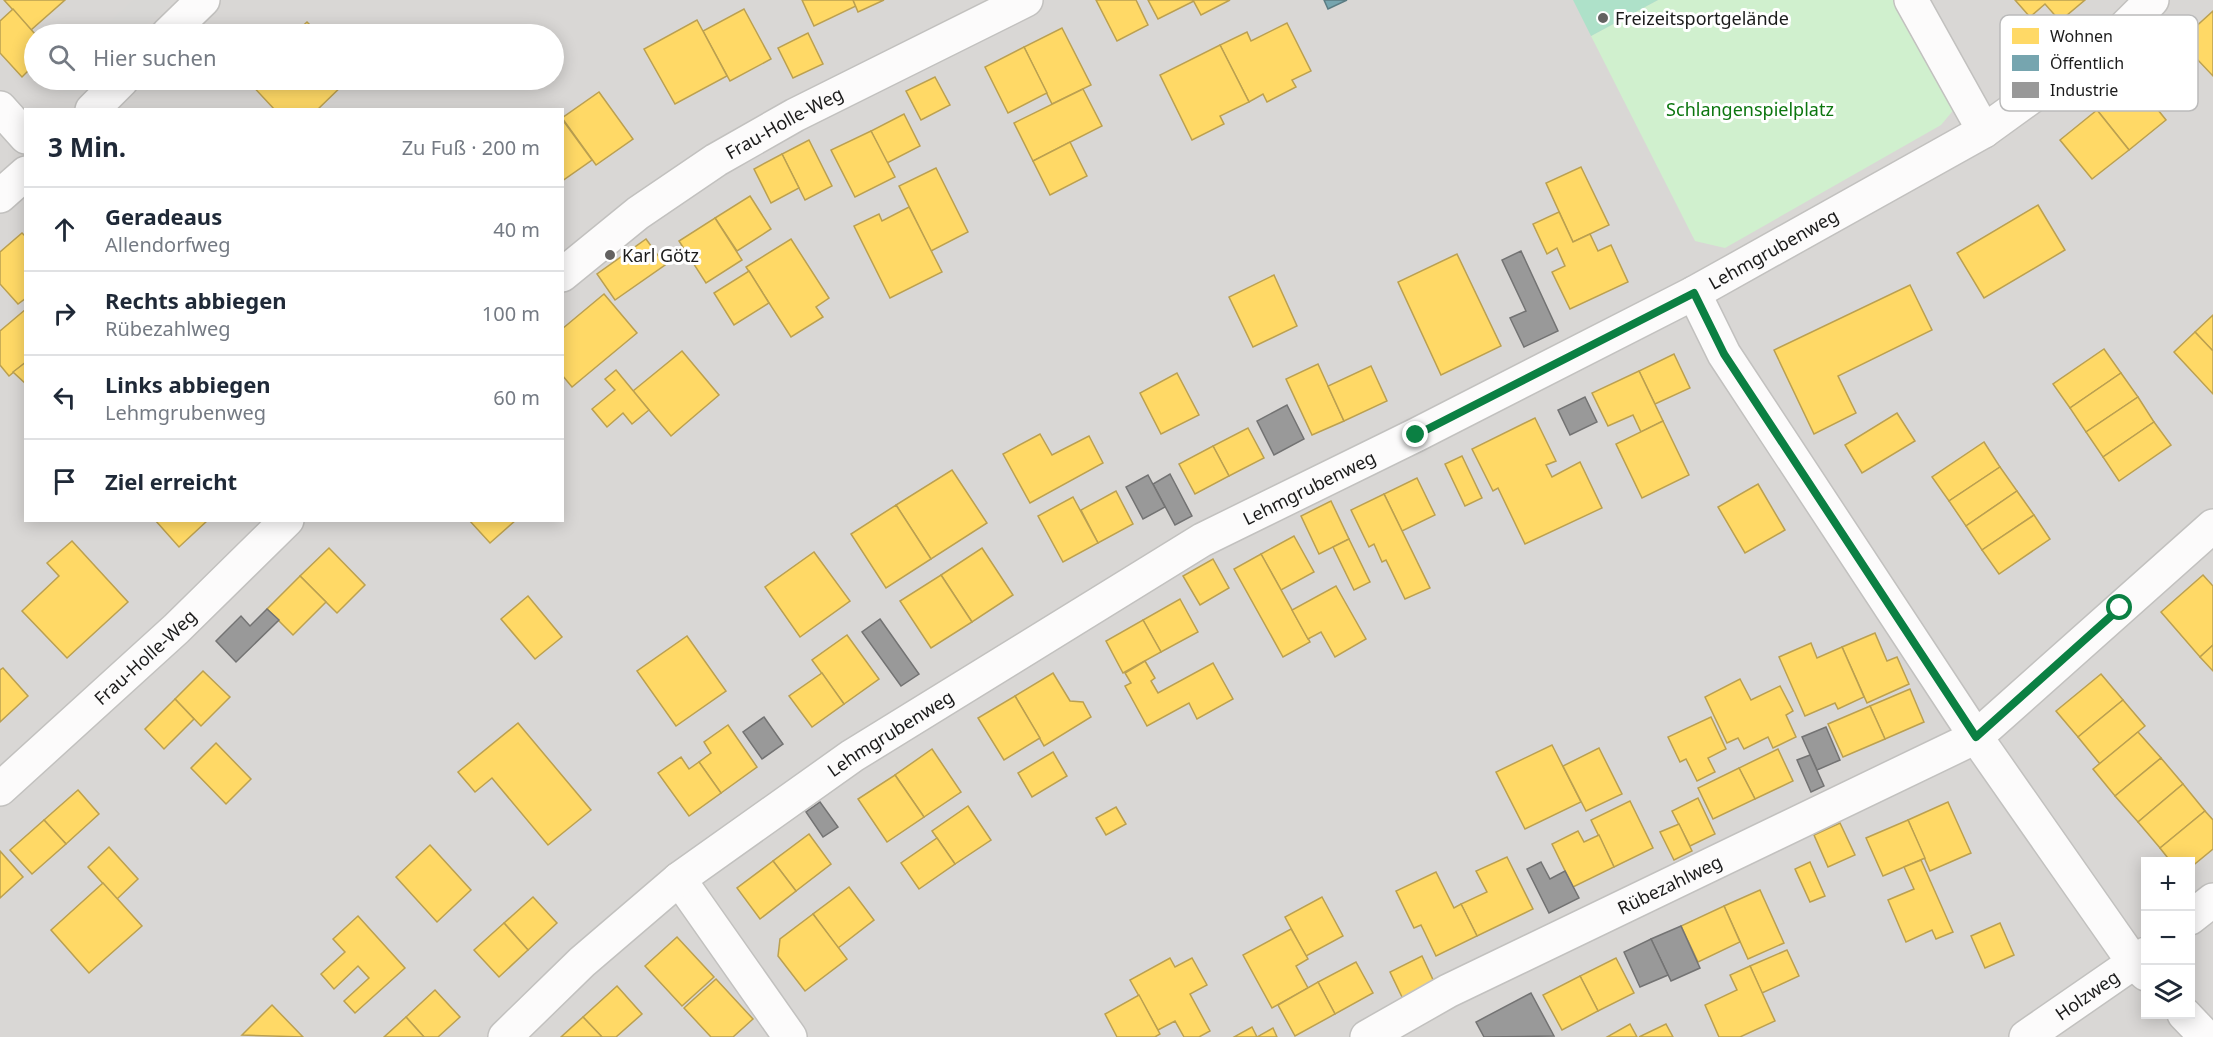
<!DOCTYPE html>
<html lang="de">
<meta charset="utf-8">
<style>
body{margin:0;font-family:"Noto Sans",sans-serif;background:#f6f6f7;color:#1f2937}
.controls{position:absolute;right:18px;bottom:18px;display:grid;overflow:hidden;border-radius:0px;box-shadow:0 3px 15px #0003}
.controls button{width:54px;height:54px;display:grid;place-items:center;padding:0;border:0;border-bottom:2px solid #e0e1e3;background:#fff;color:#1f2937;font:30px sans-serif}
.stop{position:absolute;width:18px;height:18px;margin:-14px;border:4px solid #0b8043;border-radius:50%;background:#fff}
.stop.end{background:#0b8043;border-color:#fff;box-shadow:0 2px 6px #0008}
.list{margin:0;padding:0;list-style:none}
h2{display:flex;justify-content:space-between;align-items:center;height:78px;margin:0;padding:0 24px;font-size:26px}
h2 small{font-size:20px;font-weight:400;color:#747a83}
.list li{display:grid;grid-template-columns:39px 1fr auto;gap:18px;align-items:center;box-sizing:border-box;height:84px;padding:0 24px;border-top:2px solid #e0e1e3}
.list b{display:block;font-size:22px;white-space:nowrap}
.list p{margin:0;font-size:20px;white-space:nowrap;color:#747a83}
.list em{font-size:20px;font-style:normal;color:#747a83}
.icon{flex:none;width:33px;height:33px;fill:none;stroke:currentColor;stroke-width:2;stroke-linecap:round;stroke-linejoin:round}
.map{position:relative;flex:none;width:2213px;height:1037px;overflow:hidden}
.search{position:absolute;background:#fff;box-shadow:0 3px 15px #0003;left:24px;top:24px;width:540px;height:66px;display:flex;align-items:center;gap:15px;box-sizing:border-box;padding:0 21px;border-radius:33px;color:#747a83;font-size:22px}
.panel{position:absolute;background:#fff;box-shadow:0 3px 15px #0003;left:24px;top:108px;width:540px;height:414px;border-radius:0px}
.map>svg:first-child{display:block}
</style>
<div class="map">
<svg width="2213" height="1037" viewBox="0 0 2213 1037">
<rect width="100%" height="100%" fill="#eae7e3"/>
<path fill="#d9d7d5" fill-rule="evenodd" d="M0,0H2213V1037H0ZM34,34H554V80H34ZM26,110H562V520H26ZM2146,862H2190V1014H2146Z"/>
<polygon fill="#d0f0ce" points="1658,0 1893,0 1956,107 1941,125 1725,248 1695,241 1591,36"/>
<polygon fill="#aee1c9" points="1573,0 1658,0 1591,36"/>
<g fill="#d8d7d5">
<polygon points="134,0 171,0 135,34 97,34"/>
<polygon points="54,80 87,80 69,96"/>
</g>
<g fill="#ffd966" stroke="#bba050" stroke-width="1.5">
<polygon points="4,0 65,0 31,30"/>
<polygon points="802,0 853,0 856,6 814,26"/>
<polygon points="853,0 884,0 858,12"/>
<polygon points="1096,0 1136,0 1148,25 1117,41"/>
<polygon points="1148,0 1193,0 1194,1 1158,19"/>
<polygon points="1193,0 1230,0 1201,15"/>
<polygon points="2015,0 2085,0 2060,21 2045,4 2030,17"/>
<polygon points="13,9 35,34 34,65 22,77 0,53 0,21"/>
<polygon points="744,9 771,59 730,81 703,31"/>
<polygon points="2213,11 2213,76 2180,41"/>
<polygon points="697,20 727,76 675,104 644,49"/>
<polygon points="307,22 319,34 294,34"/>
<polygon points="1287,23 1311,71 1292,80 1296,87 1267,102 1263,94 1249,102 1220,45 1247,32 1251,41"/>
<polygon points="1062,28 1091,85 1052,104 1024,47"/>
<polygon points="808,33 823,64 793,78 778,48"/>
<polygon points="1220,45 1249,102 1220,116 1224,124 1192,140 1160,75"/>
<polygon points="1024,47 1047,93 1008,113 985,67"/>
<polygon points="935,77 950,105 921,120 906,91"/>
<polygon points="247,80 348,80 317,110 275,110"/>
<polygon points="2134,80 2166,120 2129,150 2097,110"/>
<polygon points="1083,89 1102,126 1033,161 1014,123"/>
<polygon points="599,92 633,139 596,165 562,118"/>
<polygon points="2097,110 2129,150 2092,179 2060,140"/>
<polygon points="904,114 920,146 887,163 871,131"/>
<polygon points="562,119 592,160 562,181"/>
<polygon points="871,131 895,177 855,197 831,150"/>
<polygon points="809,140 832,186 805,200 782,154"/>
<polygon points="1070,142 1087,176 1050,195 1033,161"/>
<polygon points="782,154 799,188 771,203 754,169"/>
<polygon points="1581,167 1609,225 1573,242 1546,183"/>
<polygon points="936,168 968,232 931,251 899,186"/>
<polygon points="750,196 771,229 737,251 715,218"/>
<polygon points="2038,205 2065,250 1984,298 1957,253"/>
<polygon points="909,207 942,272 890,298 854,226 879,214 882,221"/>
<polygon points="1559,212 1573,242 1590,234 1598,251 1611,245 1628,282 1570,309 1552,272 1565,266 1557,248 1547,254 1533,224"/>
<polygon points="715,218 742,260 706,283 679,241"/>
<polygon points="22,233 26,237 26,298 18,304 0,284 0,252"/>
<polygon points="646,239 665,265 615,300 597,274"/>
<polygon points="791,239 829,298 816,307 823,317 791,337 746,267"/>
<polygon points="1457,254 1501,346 1441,375 1398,282"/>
<polygon points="749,271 769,303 734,325 714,293"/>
<polygon points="1274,275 1297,326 1253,347 1229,297"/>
<polygon points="1910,285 1932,330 1838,376 1856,413 1814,434 1774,350"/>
<polygon points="604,294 637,333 572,387 562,375 562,329"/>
<polygon points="26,309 26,362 9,376 0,365 0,331"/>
<polygon points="2213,315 2213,351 2195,332"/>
<polygon points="2195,332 2213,351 2213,394 2174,352"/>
<polygon points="2104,349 2121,373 2070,408 2053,384"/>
<polygon points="682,351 719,395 671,436 633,391"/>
<polygon points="1674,354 1690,388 1655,404 1639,371"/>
<polygon points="26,362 26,384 13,372"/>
<polygon points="1318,364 1344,421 1312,435 1286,379"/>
<polygon points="1371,366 1387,401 1344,421 1328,386"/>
<polygon points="616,370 649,410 632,424 623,413 607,427 592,409 615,390 605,379"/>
<polygon points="1639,371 1663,421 1641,432 1633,415 1608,426 1592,393"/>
<polygon points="1177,373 1199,415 1161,434 1140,393"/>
<polygon points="2121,373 2138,397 2086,432 2070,408"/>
<polygon points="2138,397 2154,422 2103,457 2086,432"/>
<polygon points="1897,413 1915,441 1862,473 1845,445"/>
<polygon points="1535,418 1556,461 1546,465 1552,477 1580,462 1602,508 1525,544 1498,488 1493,491 1472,449"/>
<polygon points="1663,421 1689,475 1642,498 1616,444"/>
<polygon points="2154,422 2171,445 2119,481 2103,457"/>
<polygon points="1248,428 1264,458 1229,476 1213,446"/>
<polygon points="1040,434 1052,455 1089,436 1103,463 1030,503 1003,454"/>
<polygon points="1984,442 2000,467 1949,501 1932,477"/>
<polygon points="1213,446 1229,476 1195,494 1179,464"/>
<polygon points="1462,456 1482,498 1465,506 1445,464"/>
<polygon points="2000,467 2017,491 1966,526 1949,501"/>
<polygon points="952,470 987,523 931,559 896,505"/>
<polygon points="1417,478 1435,515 1402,531 1384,494"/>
<polygon points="1758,484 1785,530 1745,553 1718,507"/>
<polygon points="1116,491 1133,524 1098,543 1081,510"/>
<polygon points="2017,491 2034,515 1982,550 1966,526"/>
<polygon points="1384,494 1430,588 1405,599 1386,560 1382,562 1374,544 1369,547 1351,510"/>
<polygon points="1073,497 1098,543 1063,562 1038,516"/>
<polygon points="1331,501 1349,539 1319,554 1301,516"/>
<polygon points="896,505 931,559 886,588 851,534"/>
<polygon points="2034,515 2050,539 1999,574 1982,550"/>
<polygon points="155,520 208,520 179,547"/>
<polygon points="469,520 516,520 490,543"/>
<polygon points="1294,536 1314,572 1281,590 1261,554"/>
<polygon points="1349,539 1370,582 1354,590 1333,547"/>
<polygon points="72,541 128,602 67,658 22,611 59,576 47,563"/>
<polygon points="329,548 365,585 337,613 300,576"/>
<polygon points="982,548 1013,595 972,622 941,575"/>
<polygon points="814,552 850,601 800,637 765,587"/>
<polygon points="1261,554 1310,642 1283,657 1234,569"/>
<polygon points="1213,559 1229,588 1200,605 1183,576"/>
<polygon points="941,575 972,622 931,648 900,601"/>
<polygon points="2203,575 2213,586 2213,645 2200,657 2161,612"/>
<polygon points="300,576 326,602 293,635 267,609"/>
<polygon points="1336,586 1366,639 1335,657 1321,632 1308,639 1292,610"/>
<polygon points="528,596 562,637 535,659 501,619"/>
<polygon points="1180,599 1198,632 1161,652 1143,620"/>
<polygon points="1143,620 1161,652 1123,673 1106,641"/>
<polygon points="1875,633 1887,661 1897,657 1909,684 1867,703 1842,647"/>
<polygon points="847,635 879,679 844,704 812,660"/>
<polygon points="687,636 726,691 676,726 637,671"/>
<polygon points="1811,643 1817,658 1842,647 1864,697 1838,709 1835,703 1805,716 1779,657"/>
<polygon points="2213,645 2213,671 2200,657"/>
<polygon points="1145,661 1155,678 1151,681 1158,693 1213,663 1233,699 1197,719 1189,703 1147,726 1125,686 1131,683 1125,673"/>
<polygon points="3,668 28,696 0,722 0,670"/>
<polygon points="203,671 230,697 201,726 175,699"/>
<polygon points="822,673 844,704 812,727 789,696"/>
<polygon points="1053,673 1070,701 1083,702 1091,717 1044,746 1015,696"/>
<polygon points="2101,674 2123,700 2078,737 2056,711"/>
<polygon points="1740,679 1751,700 1780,686 1793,711 1786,715 1796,737 1773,748 1768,737 1744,749 1738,738 1727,743 1705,697"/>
<polygon points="1910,689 1924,722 1885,739 1870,706"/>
<polygon points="1015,696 1040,738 1004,760 978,718"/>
<polygon points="175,699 194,719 164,749 145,729"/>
<polygon points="2123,700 2145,726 2100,764 2078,737"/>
<polygon points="1870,706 1885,739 1843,757 1828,724"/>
<polygon points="1711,717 1726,749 1708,758 1715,772 1697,781 1686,759 1680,762 1668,737"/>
<polygon points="518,723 591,810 548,845 492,778 475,792 458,772"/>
<polygon points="728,725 757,767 721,793 699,762 711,753 704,742"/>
<polygon points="2138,732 2161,758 2115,796 2093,769"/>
<polygon points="216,743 251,779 226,804 191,768"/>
<polygon points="1552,745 1581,802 1525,829 1496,772"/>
<polygon points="1599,748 1622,794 1586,811 1563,766"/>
<polygon points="932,749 961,792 924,817 895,775"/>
<polygon points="1778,749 1793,781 1755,799 1739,768"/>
<polygon points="1053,752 1067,776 1032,797 1018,773"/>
<polygon points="681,757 689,769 699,762 721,793 689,816 658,773"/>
<polygon points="2161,758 2183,784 2138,822 2115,796"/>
<polygon points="1739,768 1755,799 1713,819 1698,788"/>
<polygon points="895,775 924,817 887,842 858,799"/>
<polygon points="2183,784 2205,811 2160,848 2138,822"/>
<polygon points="78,790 99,814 66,844 44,820"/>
<polygon points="1698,798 1715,834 1690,846 1672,811"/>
<polygon points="1630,801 1653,848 1614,867 1591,820"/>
<polygon points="1948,802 1971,853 1930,871 1908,820"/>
<polygon points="968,806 991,840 955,864 932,831"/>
<polygon points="1116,807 1126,824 1106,835 1096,818"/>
<polygon points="2205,811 2213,820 2213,849 2190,868 2190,862 2171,862 2160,848"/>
<polygon points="44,820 66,844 32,874 10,850"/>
<polygon points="1908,820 1925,858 1883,876 1866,838"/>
<polygon points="1840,823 1855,855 1828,867 1814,835"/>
<polygon points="1679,824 1692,851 1674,860 1660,832"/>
<polygon points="1578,831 1584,842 1599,835 1614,867 1573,887 1552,844"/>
<polygon points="809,834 831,864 796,891 773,861"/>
<polygon points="937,838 955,864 919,889 901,863"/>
<polygon points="430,845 471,890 437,922 396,877"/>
<polygon points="109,847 138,879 117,899 88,867"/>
<polygon points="0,851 23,877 0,898"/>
<polygon points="1507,857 1533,909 1477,936 1461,904 1487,892 1476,871"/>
<polygon points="1921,860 1953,932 1936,939 1932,930 1906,942 1888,900 1914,889 1904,867"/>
<polygon points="773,861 796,891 760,919 737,888"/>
<polygon points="1810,862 1825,896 1810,902 1795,869"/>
<polygon points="1436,872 1454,908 1461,904 1477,936 1436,956 1421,925 1414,928 1396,891"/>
<polygon points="103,883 142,926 89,973 51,930"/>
<polygon points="849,887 874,920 838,948 813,914"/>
<polygon points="1760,890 1784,943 1748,959 1724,906"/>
<polygon points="533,897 557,923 528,950 504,923"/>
<polygon points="1322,897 1343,936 1306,956 1285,917"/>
<polygon points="1724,906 1740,942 1698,962 1681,926"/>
<polygon points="813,914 847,959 805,991 778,956 780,939"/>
<polygon points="358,916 405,968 355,1013 344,1001 369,978 358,966 334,989 321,974 345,952 333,939"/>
<polygon points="504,923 528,950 499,977 474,950"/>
<polygon points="2000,923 2014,955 1985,968 1971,936"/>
<polygon points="1291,929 1308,959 1296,966 1308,988 1272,1008 1243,955"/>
<polygon points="677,937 714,977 682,1006 645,966"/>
<polygon points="1787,950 1799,976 1762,993 1750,966"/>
<polygon points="1422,956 1435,984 1403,999 1390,972"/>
<polygon points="1170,958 1175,967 1192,958 1207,985 1190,994 1210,1031 1199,1037 1184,1037 1175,1021 1158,1030 1130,980"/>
<polygon points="1616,958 1634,993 1598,1011 1580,976"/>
<polygon points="1356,962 1373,993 1335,1014 1318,982"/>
<polygon points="1750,966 1775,1021 1740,1037 1719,1037 1705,1005 1737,990 1730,975"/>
<polygon points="1580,976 1598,1011 1562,1030 1543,995"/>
<polygon points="716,979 753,1019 733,1037 711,1037 684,1008"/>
<polygon points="1318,982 1335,1014 1295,1036 1278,1005"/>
<polygon points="617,986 642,1014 616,1037 602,1037 583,1017"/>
<polygon points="435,990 460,1017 438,1037 424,1037 406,1017"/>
<polygon points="1139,995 1160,1034 1155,1037 1117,1037 1105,1014"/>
<polygon points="272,1005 303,1037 242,1035"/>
<polygon points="406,1017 424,1037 384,1037"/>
<polygon points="583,1017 602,1037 561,1037"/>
<polygon points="1630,1024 1637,1037 1607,1037"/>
<polygon points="1666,1024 1673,1037 1639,1037"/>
<polygon points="1252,1027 1257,1037 1234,1037"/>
<polygon points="1273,1028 1277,1037 1257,1037"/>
</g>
<polygon fill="#76a5af" stroke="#5b7c83" stroke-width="1.5" points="1324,0 1347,0 1328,9"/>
<g fill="#999" stroke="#737373" stroke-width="1.5">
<polygon points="1521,251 1558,331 1524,347 1510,318 1526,311 1502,260"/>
<polygon points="1585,397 1597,422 1570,435 1558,410"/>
<polygon points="1287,405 1304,439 1274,455 1257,421"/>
<polygon points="1170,474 1192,516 1175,525 1153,484"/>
<polygon points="1148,475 1165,507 1143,519 1126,487"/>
<polygon points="267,609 279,620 236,662 216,641 241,616 250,626"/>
<polygon points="880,619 919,674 901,686 862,632"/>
<polygon points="764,717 783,744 762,759 743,732"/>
<polygon points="1826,727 1840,760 1817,770 1802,737"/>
<polygon points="1810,755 1824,786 1811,792 1797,760"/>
<polygon points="820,802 838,827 823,837 806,812"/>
<polygon points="1541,862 1550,879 1565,871 1579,898 1549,913 1527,869"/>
<polygon points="1681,926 1700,968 1671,981 1651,939"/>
<polygon points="1651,939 1668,975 1640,987 1624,952"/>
<polygon points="1531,993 1554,1036 1484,1037 1476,1022"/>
</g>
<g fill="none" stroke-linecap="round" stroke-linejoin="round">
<g stroke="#c2c1bf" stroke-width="36">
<g id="minor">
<polyline points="1911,0 1984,131"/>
<polyline points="168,34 203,0"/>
<polyline points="0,108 26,137"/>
<polyline points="92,110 122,80"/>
<polyline points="0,196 26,173"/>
<path id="s1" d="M562,275L638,213L716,160L795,115L1026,0"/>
<polyline points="1694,293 1724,354 1976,737 2134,963 2146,974"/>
<path id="s2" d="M0,789L176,629L287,520"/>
<polyline points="679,879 790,1037"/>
<polyline points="2190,918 2213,900"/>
<polyline points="2184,1014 2206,1037"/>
<path id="s3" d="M505,1037L582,962L679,879L852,756L1202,540L1416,435L1694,293L1984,131L2117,35L2152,0"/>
<path id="s4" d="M1367,1037L1448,991L1976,737L2213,526"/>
<path id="s5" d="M2026,1037L2146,954"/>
</g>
</g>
<use href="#minor" stroke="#fcfbfb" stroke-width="33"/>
</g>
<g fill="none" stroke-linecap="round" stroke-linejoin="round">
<polyline stroke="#0b8043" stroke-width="8" points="1416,435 1694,293 1724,354 1976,737 2120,608"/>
</g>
<g fill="#636261" stroke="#fff" stroke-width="2">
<circle cx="1603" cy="18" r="6"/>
<circle cx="610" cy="255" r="6"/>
</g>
<g text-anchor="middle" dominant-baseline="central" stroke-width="6" stroke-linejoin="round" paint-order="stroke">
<g font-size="18" fill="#1b1b1b" stroke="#fff" text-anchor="start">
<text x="1615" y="18">Freizeitsportgelände</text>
<text x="622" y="255">Karl Götz</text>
</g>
<g font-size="18" fill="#0c760f" stroke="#fff">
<text x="1750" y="109">Schlangenspielplatz</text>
</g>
<g font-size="18" fill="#1b1b1b" stroke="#fff">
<text stroke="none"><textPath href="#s1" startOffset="270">Frau-Holle-Weg</textPath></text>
<text stroke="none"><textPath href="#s3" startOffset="1500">Lehmgrubenweg</textPath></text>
<text stroke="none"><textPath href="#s3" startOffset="978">Lehmgrubenweg</textPath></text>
<text stroke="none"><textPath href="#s2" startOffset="196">Frau-Holle-Weg</textPath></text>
<text stroke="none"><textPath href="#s3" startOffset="492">Lehmgrubenweg</textPath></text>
<text stroke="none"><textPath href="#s4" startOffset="339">Rübezahlweg</textPath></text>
<text stroke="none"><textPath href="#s5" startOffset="74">Holzweg</textPath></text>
</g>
</g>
<rect x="2000" y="15" width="198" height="96" rx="9" fill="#fff" stroke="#bbb" stroke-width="1.5"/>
<rect x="2012" y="28" width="27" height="16" fill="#ffd966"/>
<rect x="2012" y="55" width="27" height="16" fill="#76a5af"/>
<rect x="2012" y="82" width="27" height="16" fill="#999"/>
<g font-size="16" fill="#1b1b1b">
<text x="2050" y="42">Wohnen</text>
<text x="2050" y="69">Öffentlich</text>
<text x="2050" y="96">Industrie</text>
</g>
</svg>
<div class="controls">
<button>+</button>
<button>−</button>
<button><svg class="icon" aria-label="layers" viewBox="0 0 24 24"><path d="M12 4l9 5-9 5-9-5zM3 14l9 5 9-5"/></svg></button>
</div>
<div class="stop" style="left:2120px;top:608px"></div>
<div class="stop end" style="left:1416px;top:435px"></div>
<div class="search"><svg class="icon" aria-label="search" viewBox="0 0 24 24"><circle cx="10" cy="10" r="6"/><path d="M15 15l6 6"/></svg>Hier suchen</div>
<section class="panel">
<h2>3 Min.<small>Zu Fuß · 200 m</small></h2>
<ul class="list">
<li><svg class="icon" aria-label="ahead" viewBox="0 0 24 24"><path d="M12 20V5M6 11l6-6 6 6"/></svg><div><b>Geradeaus</b><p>Allendorfweg</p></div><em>40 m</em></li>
<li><svg class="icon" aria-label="right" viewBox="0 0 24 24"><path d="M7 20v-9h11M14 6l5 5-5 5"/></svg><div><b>Rechts abbiegen</b><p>Rübezahlweg</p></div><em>100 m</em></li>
<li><svg class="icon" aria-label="left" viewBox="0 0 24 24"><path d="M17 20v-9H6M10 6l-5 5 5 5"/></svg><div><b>Links abbiegen</b><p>Lehmgrubenweg</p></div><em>60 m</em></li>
<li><svg class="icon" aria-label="arrive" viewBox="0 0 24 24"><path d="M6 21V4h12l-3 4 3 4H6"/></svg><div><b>Ziel erreicht</b></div></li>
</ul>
</section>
</div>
